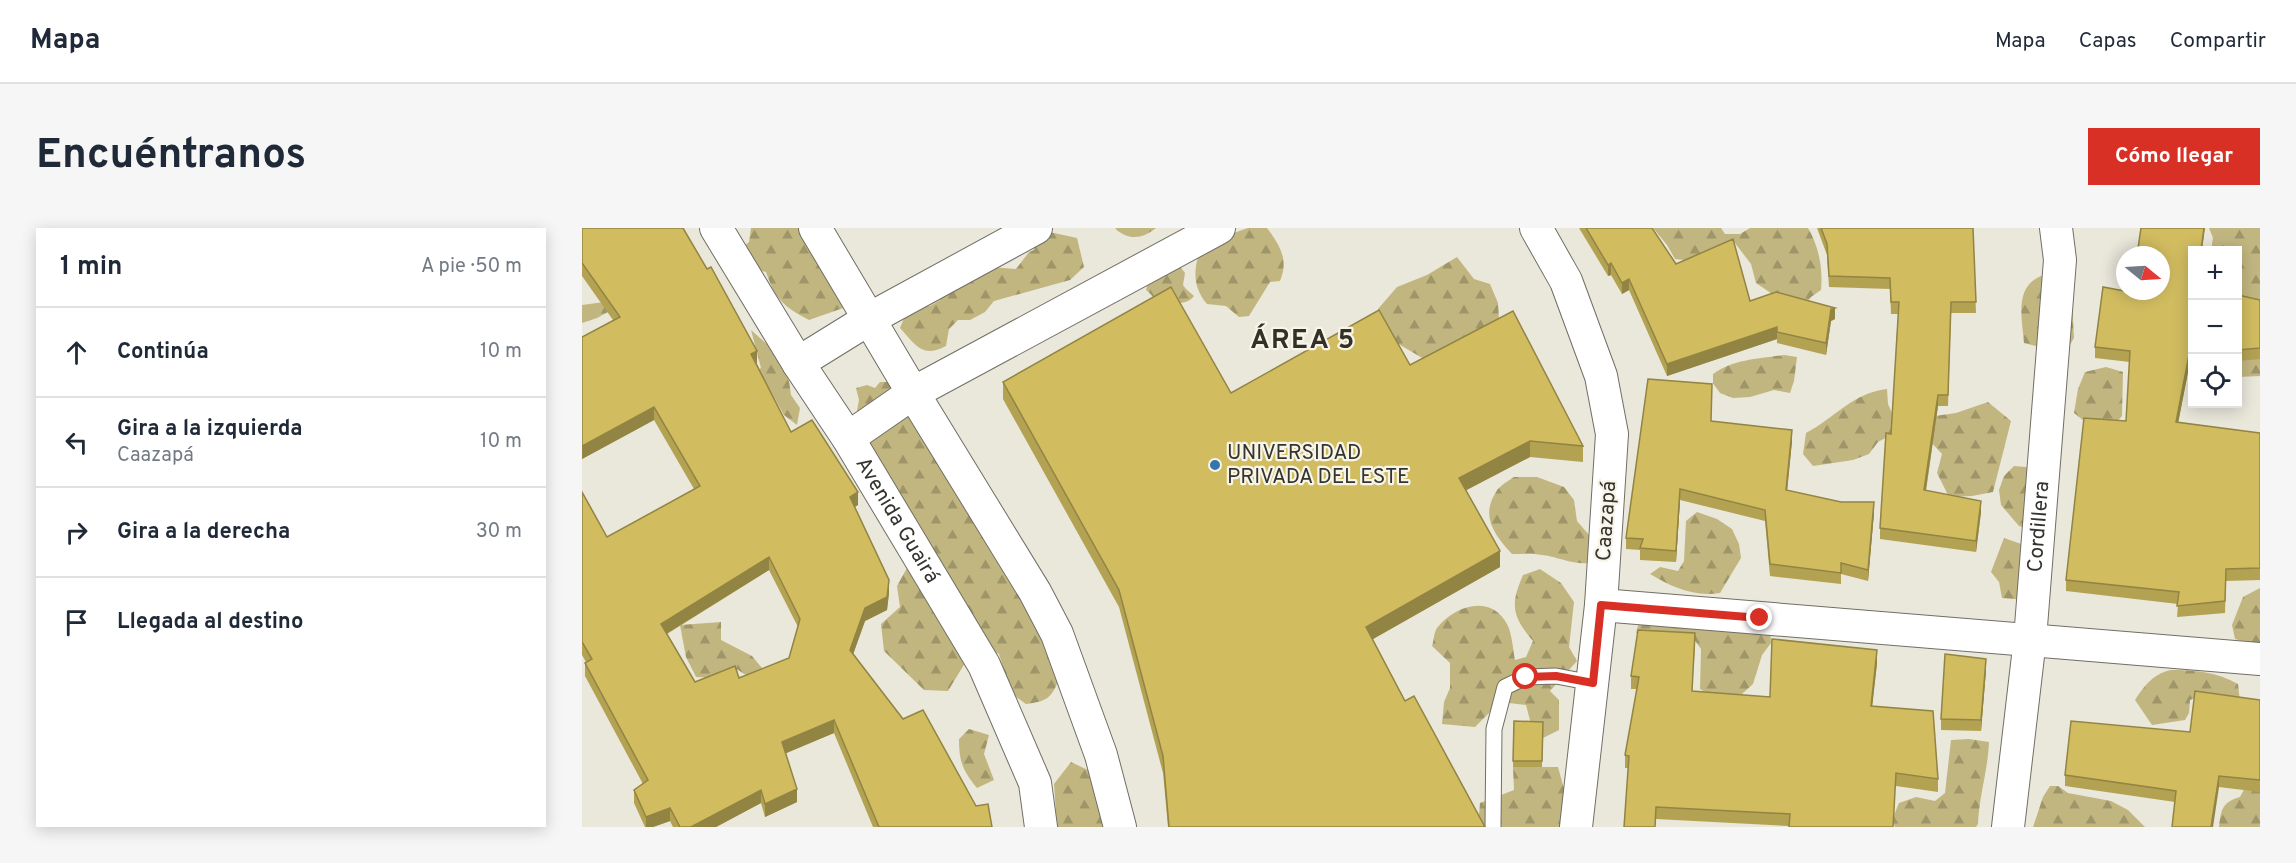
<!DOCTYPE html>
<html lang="es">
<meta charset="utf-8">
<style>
body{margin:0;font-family:Overpass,sans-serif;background:#f6f6f7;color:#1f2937}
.controls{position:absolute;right:18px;top:18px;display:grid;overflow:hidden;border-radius:0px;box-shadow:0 3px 15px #0003}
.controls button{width:54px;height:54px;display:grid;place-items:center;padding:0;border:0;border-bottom:2px solid #e0e1e3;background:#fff;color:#1f2937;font:30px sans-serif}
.compass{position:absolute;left:1534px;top:18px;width:54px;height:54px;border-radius:50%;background:#fff;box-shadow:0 3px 15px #0003;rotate:108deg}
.stop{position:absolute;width:18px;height:18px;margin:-14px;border:4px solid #d93025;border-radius:50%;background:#fff}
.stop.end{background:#d93025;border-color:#fff;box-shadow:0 2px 6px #0008}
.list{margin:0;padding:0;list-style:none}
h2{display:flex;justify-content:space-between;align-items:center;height:78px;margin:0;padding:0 24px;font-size:26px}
h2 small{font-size:20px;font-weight:400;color:#747a83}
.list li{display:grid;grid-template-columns:39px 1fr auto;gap:18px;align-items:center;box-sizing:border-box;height:90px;padding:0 24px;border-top:2px solid #e0e1e3}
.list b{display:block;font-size:22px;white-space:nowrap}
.list p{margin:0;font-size:20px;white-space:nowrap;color:#747a83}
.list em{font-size:20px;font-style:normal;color:#747a83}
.icon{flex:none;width:33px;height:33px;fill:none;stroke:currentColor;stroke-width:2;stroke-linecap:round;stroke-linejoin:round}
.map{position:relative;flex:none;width:1678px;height:599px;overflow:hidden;border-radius:0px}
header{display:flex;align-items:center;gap:36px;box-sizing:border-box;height:84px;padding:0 30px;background:#fff;border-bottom:2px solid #e0e1e3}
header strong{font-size:28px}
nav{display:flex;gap:33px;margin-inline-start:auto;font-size:21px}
.intro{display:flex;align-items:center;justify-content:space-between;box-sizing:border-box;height:144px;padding:0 36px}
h1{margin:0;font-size:42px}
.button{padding:15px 27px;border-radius:0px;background:#d93025;color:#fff;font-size:21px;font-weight:700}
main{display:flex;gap:36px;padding:0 36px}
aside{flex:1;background:#fff;border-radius:0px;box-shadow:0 3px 15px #0003}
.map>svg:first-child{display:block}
</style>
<header>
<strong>Mapa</strong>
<nav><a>Mapa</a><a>Capas</a><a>Compartir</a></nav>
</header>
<div class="intro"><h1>Encuéntranos</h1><a class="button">Cómo llegar</a></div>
<main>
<aside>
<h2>1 min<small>A pie · 50 m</small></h2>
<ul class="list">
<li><svg class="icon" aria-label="ahead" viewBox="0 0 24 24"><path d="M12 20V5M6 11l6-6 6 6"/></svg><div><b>Continúa</b></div><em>10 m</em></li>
<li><svg class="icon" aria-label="left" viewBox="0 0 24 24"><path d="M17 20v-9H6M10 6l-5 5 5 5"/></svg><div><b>Gira a la izquierda</b><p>Caazapá</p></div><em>10 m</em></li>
<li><svg class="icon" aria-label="right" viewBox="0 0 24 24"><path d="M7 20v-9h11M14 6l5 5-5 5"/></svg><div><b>Gira a la derecha</b></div><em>30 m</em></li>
<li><svg class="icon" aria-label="arrive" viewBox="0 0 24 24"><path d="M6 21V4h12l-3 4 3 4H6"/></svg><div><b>Llegada al destino</b></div></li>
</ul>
</aside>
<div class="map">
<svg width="1678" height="599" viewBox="0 0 1678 599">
<defs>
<pattern id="forest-firs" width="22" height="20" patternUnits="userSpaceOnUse" patternTransform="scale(1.5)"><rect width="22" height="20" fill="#c2b680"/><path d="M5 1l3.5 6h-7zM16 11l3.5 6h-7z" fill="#9e9569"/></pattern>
</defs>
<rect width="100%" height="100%" fill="#eae7db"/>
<g fill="url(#forest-firs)">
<path d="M169,0H226L264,79L227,92C202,79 193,71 184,44L176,42L160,20L167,14Z"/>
<path d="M533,0H574C561,11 545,13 533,0Z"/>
<path d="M666,0H685C698,17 707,32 698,53L688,54L667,88L657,89L644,78L625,76C611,59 611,43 618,23L646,7Z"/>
<path d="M1071,0H1139L1143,6H1158L1168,0H1226C1237,19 1241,40 1239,62L1229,69L1221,79L1193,68L1174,55L1169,36L1153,15L1135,20L1111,33L1093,31L1085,17Z"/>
<polygon points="1627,0 1678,0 1678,148 1656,149 1656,22 1629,22 1631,10"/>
<path d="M463,3L495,10L502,39L488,52L412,73L403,84L388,92H376L367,101L364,118C340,131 333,116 318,100L327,78H348L358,72L369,58L408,39L434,41L447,24L452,22L456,10Z"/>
<polygon points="875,29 892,51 908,56 916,75 918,107 847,134 803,108 796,81 815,59 845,47"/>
<path d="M596,36L603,45L601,57L604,61L612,68C605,79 582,76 571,69C569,67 567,64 564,62L566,54Z"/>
<path d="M1459,48L1471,53L1490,75L1492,110L1486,120L1457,123L1454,118L1442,115C1440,91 1432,59 1459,48Z"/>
<polygon points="52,70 15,90 0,95 0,77"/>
<polygon points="169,102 194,124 207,153 209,167 218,180 215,197 202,187 188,162 146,179 143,163 179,140"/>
<path d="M1202,127L1215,129L1212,153L1208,165L1192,162L1168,169L1151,170L1138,165L1131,155V146C1152,131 1177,131 1202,127Z"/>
<polygon points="1524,139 1541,144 1540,188 1533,196 1502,193 1492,185 1496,161 1503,144"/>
<path d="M298,154H309L421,296L477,451C469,471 465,473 444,476L429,465L417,426L410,422L346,319L336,294L326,289L273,193L277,172L274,160L285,157L293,160Z"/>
<path d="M1305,161L1306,176L1310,185L1346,189L1374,185L1406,174L1429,193L1411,264L1390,268L1367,269L1355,245L1360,226L1348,213L1307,208L1296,214L1287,226L1271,232L1231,238L1221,226L1224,205C1253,190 1270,165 1305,161Z"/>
<polygon points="1432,238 1444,239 1461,250 1443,300 1437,298 1419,277 1417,262 1422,248"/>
<path d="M932,249H955L982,259L992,272L995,293L1007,307L1008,335C991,337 977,329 960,327C950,325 940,326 930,326C913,308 898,288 914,264C917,258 926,253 932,249Z"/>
<path d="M1115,284L1135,291L1150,301L1157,316L1159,330L1138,365C1111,369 1090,359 1068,346L1078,339L1096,343L1102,333L1104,293Z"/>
<polygon points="1422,310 1445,318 1444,372 1420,370 1417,354 1409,344"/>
<polygon points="325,340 344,349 383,435 366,463 342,462 302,423 299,396 318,379 315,358"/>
<path d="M958,341L979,355L992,374L987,419L995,433L968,463L977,472V502L961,510L950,500L944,477L918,474L893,499L860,496L862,474L868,460V435L850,418C852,412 852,404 855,400C873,377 909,366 925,396C930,405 931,422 933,432L944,429L951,413C930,388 928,377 941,347Z"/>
<polygon points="1678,360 1678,415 1670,416 1653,411 1650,397 1661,369"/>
<polygon points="139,394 139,412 170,428 180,440 167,449 153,440 134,450 114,449 104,429 98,397"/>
<polygon points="1057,394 1188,400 1189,415 1180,427 1171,456 1160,466 1130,468 1118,461 1119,421 1111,410 1073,410 1054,405"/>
<path d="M1589,442C1613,442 1635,444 1656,456L1658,474L1621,467L1608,472L1607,485L1603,492L1570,497L1553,472C1563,457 1571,446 1589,442Z"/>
<path d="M1678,486V599H1637C1639,582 1640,574 1658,569L1675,537Z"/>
<path d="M387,501L407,507L402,526L412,552L395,560C381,543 377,534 377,511Z"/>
<path d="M1387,511L1407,514C1406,542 1397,568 1396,596L1394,599H1313L1310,592L1317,575L1334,569L1353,573L1363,565L1369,512Z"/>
<polygon points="489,534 512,545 534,599 475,599 472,556"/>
<polygon points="931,539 976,539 982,561 1001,599 896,599 898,575 932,562"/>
<polygon points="1468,558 1476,558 1486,565 1529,573 1546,582 1563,599 1451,599 1461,569"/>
</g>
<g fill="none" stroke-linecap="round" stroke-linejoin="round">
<g stroke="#716e64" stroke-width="17">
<polyline id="service" points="911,599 912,501 923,459 944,449 974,448 1011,455"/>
</g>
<g stroke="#716e64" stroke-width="34">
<g id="minor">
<path id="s1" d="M134,0L216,135L266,210L402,437L453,555L459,599"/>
<polyline points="233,0 331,165 453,364 475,406 519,527 538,599"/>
<polyline points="954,0 984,53 1019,148 1030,206 1019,377 994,599"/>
<polyline points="216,135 287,91 454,0"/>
<polyline points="266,210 331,165 637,0"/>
<polyline points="1019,377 1678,431"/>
<path id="s2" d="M1426,599L1448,411L1478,32L1474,0"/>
</g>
</g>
<use href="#service" stroke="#fff" stroke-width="15"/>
<use href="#minor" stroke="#fff" stroke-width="32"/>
</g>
<g fill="#b4a253" fill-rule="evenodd">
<path d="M0,0L175,136L209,204L276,277L272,279L307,365L305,382L283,393L271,426L321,491L394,578L410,599H291L252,505L203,525L215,574L183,589L179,575L134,599H91L88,593L71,599H63L52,575V562L61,556L3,448V435L4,434L0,427V264L25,309L112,261L72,192L0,231V109L31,92L0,48ZM187,342L216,399L207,430L157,450L113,454L85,406Z"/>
<polygon points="997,0 1070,0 1094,36 1168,73 1253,91 1249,93 1244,127 1195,115 1195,111 1085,148 1047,62 1040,66 1029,47 1026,48"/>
<polygon points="1235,0 1391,0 1394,85 1369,85 1366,178 1356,178 1344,263 1399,284 1394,324 1298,311 1298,300 1309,206 1316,86 1309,86 1308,61 1247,59 1245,27"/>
<polygon points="1611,22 1611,139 1607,139 1596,195 1678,205 1678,352 1644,353 1643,385 1595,389 1596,376 1484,363 1484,352 1544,193 1548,134 1513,130 1513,119 1548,64"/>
<polygon points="1656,67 1678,72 1678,131 1656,133"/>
<polygon points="828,137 1001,218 1001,234 948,229 884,262 918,339 791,411 823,473 903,599 586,599 581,545 537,379 421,171 421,154 649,165"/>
<polygon points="1129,193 1210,213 1205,263 1292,285 1286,353 1259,346 1259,356 1188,348 1183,293 1098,272 1094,334 1058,332 1058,322 1044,321 1044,310"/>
<polygon points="1113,418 1110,463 1188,469 1295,435 1290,478 1356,551 1356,564 1314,558 1207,598 1074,591 1046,540 1043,540 1043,527 1055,461 1049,461 1049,448"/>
<polygon points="1404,442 1399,503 1359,502 1359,491"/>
<polygon points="1678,472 1678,564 1637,559 1593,574 1483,558 1483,547 1608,504"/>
<polygon points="932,493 961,494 960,539 931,539"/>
</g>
<g fill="#928443">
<polygon points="1622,0 1623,0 1620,22 1619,22"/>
<polygon points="1029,35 1029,47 1026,48 1026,37"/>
<polygon points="1047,51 1047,62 1040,66 1040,55"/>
<polygon points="1253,80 1253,91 1249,93 1244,127 1244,115 1249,81"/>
<polygon points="1195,99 1195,111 1085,148 1085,136"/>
<polygon points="175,123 175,136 169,126"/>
<polygon points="1607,127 1607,139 1594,206 1594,194"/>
<polygon points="1356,167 1356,178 1342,274 1342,262"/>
<polygon points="72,179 72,192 0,231 0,218"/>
<polygon points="1210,202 1210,213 1204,274 1204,262"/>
<polygon points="948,213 948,229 877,266 877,250"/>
<polygon points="1098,261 1098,272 1094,334 1094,323"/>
<polygon points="276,264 276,277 268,282 268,269"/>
<polygon points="1399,273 1399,284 1394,324 1394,313"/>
<polygon points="1292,274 1292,285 1286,353 1286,342"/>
<polygon points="918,323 918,339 784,415 784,399"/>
<polygon points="187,329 187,342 79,409 79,396"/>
<polygon points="307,352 307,365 305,382 283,393 268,435 268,422 283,380"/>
<polygon points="1295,422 1295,435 1289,490 1289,478"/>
<polygon points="1404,431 1404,442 1399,503 1399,492"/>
<polygon points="252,492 252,505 200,527 200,514"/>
<polygon points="1637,548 1637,559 1631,599 1629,599"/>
<polygon points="215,561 215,574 183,589 183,576"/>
<polygon points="179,562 179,575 134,599 109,599"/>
<polygon points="88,580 88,593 71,599 64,599 64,589"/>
</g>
<g fill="#d1bc60" stroke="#928443" stroke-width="1.5" fill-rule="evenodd">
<path d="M0,0H101L125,41L129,39L175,123L169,126L209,204L230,192L276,264L268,269L307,352L305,369L283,380L268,422L321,491L341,482L394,578L406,576L410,599H297L252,492L200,514L215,561L183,576L179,562L109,599H98L88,580L64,589L52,562L66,552L3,435L10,431L0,414V264L25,309L118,258L72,179L0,218V109L38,89L0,35ZM187,329L218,391L207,430L157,450L153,438L113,454L79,396Z"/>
<polygon points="1004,0 1070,0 1094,36 1151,11 1168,73 1194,64 1253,80 1249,81 1244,115 1195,104 1195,99 1085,136 1047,51 1040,55 1029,35 1026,37"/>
<polygon points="1239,0 1391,0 1394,74 1369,74 1366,167 1356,167 1342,262 1399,273 1394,313 1298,300 1304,205 1309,206 1317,74 1309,74 1308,50 1247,48 1245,16"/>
<polygon points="1559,0 1622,0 1619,22 1611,22 1611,127 1607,127 1594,194 1678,205 1678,340 1644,341 1643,373 1595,378 1597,364 1484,352 1502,190 1544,193 1548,123 1513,119 1521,59 1548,64 1548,63 1579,63 1579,27 1555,27"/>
<polygon points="589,59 649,165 797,82 828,137 931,83 1001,218 948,213 877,250 918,323 784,399 823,473 832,468 903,599 587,599 581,528 537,362 421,154"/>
<polygon points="1656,67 1678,72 1678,120 1656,122"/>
<polygon points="1066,151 1130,156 1129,193 1210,202 1204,262 1259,274 1292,274 1286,342 1259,335 1259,345 1188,336 1183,282 1098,261 1094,323 1058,320 1061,311 1044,310"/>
<polygon points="1056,402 1113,405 1110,463 1188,469 1190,411 1295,422 1289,478 1351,483 1356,551 1314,545 1311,599 1207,599 1208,586 1074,579 1073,599 1042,599 1047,528 1043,527 1057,449 1049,448"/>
<polygon points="1363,426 1404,431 1399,492 1359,491"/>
<polygon points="1613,463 1678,472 1678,552 1637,548 1629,599 1590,599 1594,563 1483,547 1489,493 1608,504"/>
<polygon points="932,493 961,494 960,533 931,533"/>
</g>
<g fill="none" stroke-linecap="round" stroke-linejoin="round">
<polyline stroke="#d93025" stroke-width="8" points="944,449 974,448 1011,455 1019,377 1178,390"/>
</g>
<circle fill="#3476ac" stroke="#f7f4e8" stroke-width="2" cx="633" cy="237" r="6"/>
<g text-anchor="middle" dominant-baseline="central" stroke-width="4.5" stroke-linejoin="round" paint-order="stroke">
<g font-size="21" fill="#34332e" stroke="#f7f4e8" text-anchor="start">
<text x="645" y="225">UNIVERSIDAD<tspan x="645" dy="24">PRIVADA DEL ESTE</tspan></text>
</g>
<g font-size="21" fill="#34332e" stroke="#f7f4e8">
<text stroke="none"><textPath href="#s1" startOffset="344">Avenida Guairá</textPath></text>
<text transform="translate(1025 293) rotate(-86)">Caazapá</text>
<text stroke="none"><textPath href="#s2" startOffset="302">Cordillera</textPath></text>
</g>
<g font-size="27" font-weight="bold" letter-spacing="1.5" fill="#333027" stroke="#f7f4e8">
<text x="721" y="113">ÁREA 5</text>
</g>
</g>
</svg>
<div class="controls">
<button>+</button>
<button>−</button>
<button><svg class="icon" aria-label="locate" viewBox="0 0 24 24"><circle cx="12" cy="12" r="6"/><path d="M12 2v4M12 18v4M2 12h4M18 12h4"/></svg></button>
</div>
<svg class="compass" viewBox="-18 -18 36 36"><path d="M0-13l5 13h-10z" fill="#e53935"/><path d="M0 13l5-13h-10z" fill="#747a83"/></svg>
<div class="stop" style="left:944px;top:449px"></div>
<div class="stop end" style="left:1178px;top:390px"></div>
</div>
</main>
